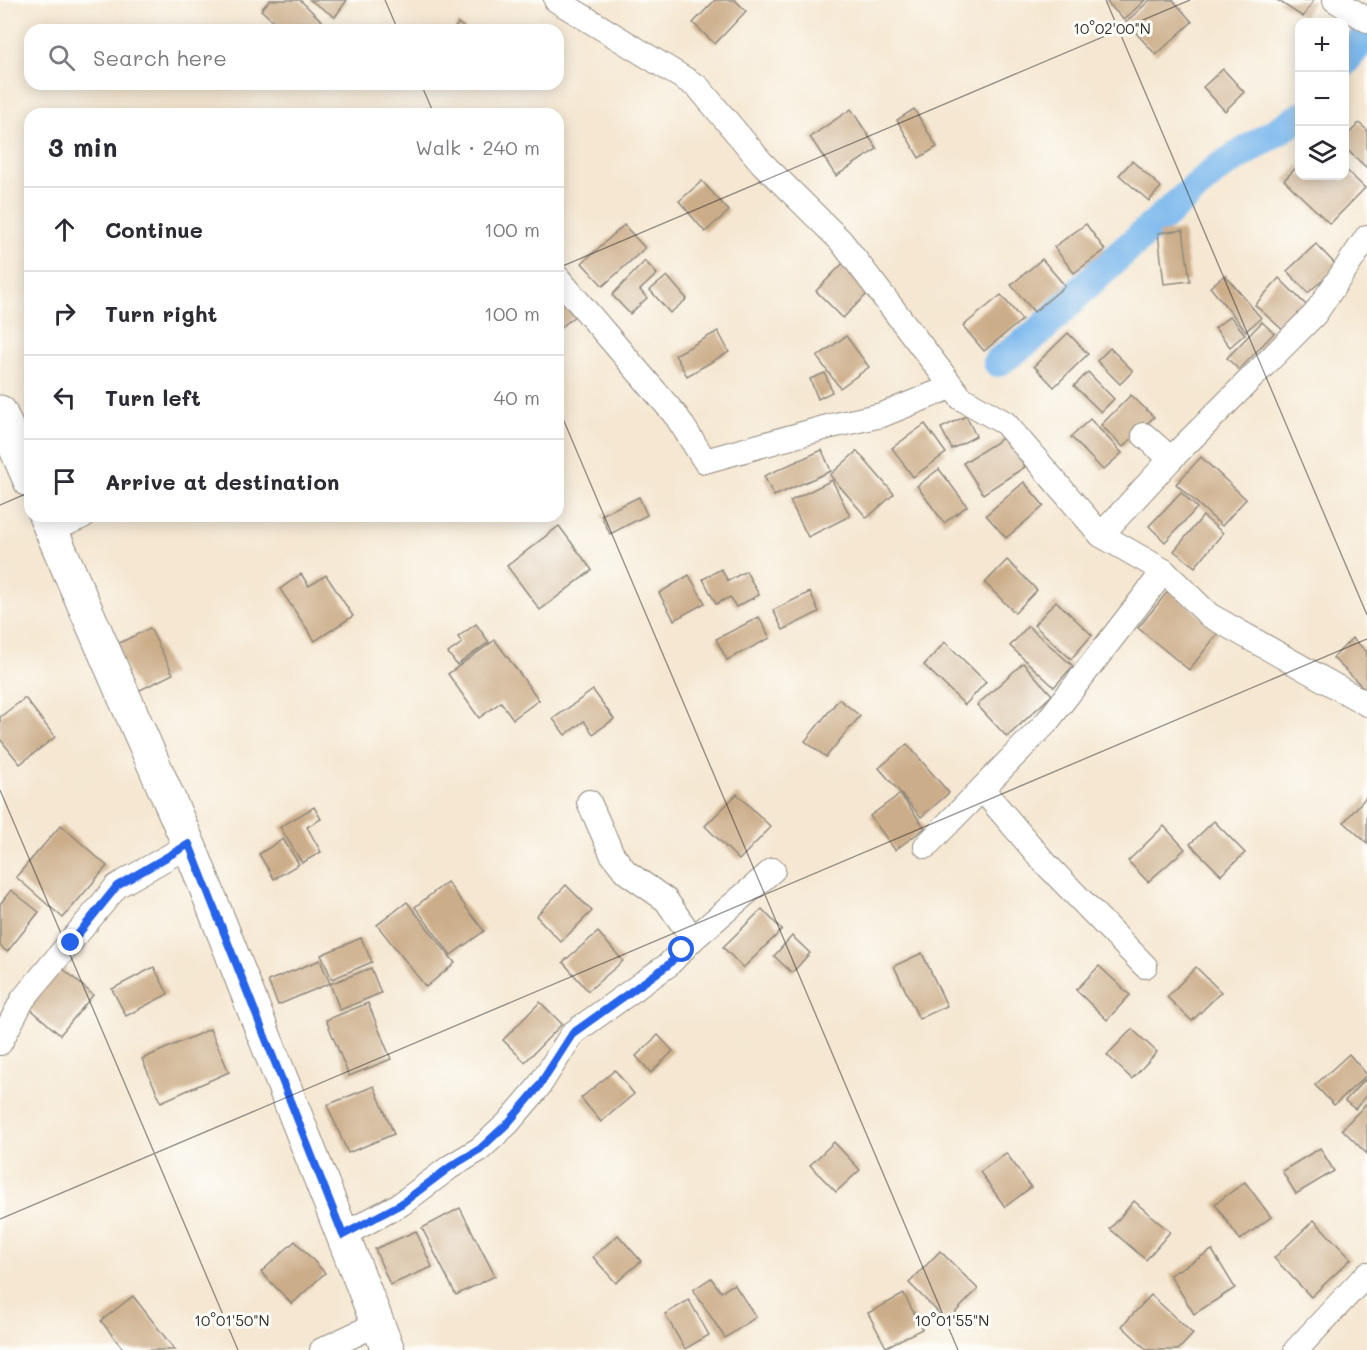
<!DOCTYPE html>
<meta charset="utf-8">
<style>
body{margin:0;font-family:Mali,sans-serif;background:#f7f7f7;color:#2b2b33}
.controls{position:absolute;right:18px;top:18px;display:grid;overflow:hidden;border-radius:12px;box-shadow:0 3px 15px #0003}
.controls button{width:54px;height:54px;display:grid;place-items:center;padding:0;border:0;border-bottom:2px solid #e1e1e2;background:#fff;color:#2b2b33;font:30px sans-serif}
.stop{position:absolute;width:18px;height:18px;margin:-14px;border:4px solid #2563eb;border-radius:50%;background:#fff}
.stop.end{background:#2563eb;border-color:#fff;box-shadow:0 2px 6px #0008}
.list{margin:0;padding:0;list-style:none}
h2{display:flex;justify-content:space-between;align-items:center;height:78px;margin:0;padding:0 24px;font-size:26px}
h2 small{font-size:20px;font-weight:400;color:#7c7c81}
.list li{display:grid;grid-template-columns:39px 1fr auto;gap:18px;align-items:center;box-sizing:border-box;height:84px;padding:0 24px;border-top:2px solid #e1e1e2}
.list b{display:block;font-size:22px;white-space:nowrap}
.list em{font-size:20px;font-style:normal;color:#7c7c81}
.icon{flex:none;width:33px;height:33px;fill:none;stroke:currentColor;stroke-width:2;stroke-linecap:round;stroke-linejoin:round}
.map{position:relative;flex:none;width:1367px;height:1350px;overflow:hidden}
.search{position:absolute;background:#fff;box-shadow:0 3px 15px #0003;left:24px;top:24px;width:540px;height:66px;display:flex;align-items:center;gap:15px;box-sizing:border-box;padding:0 21px;border-radius:18px;color:#7c7c81;font-size:22px}
.panel{position:absolute;background:#fff;box-shadow:0 3px 15px #0003;left:24px;top:108px;width:540px;height:414px;border-radius:18px}
.map>svg:first-child{display:block}
</style>
<div class="map">
<svg width="1367" height="1350" viewBox="0 0 1367 1350">
<rect width="100%" height="100%" fill="#fdfcf7"/>
<filter id="ink" filterUnits="userSpaceOnUse"><feTurbulence type="fractalNoise" baseFrequency=".0167" numOctaves="2"/><feDisplacementMap in="SourceGraphic" scale="12" xChannelSelector="R" yChannelSelector="G"/><feConvolveMatrix kernelMatrix="1 2 1 2 8 2 1 2 1" color-interpolation-filters="sRGB"/></filter>
<filter id="wash" filterUnits="userSpaceOnUse"><feTurbulence type="fractalNoise" baseFrequency=".008" numOctaves="4" result="noise"/><feDisplacementMap in="SourceGraphic" scale="24" xChannelSelector="R" yChannelSelector="G"/><feGaussianBlur stdDeviation="1.35" result="paint"/><feColorMatrix in="noise" values="0 0 0 0 0 0 0 0 0 0 0 0 0 0 0 0 0 1.4 0 .05"/><feComposite in="paint" operator="in"/></filter>
<g filter="url(#wash)">
<rect width="100%" height="100%" fill="#f5e7d1"/>
<g fill="none" stroke-linecap="round" stroke-linejoin="round">
<g stroke="#7ab8ed" stroke-width="30">
<polyline points="1344,62 1365,36"/>
<polyline points="998,362 1037,334 1098,274 1217,169 1300,117"/>
</g>
</g>
<g id="blocks">
<g fill="#ccad89">
<polygon points="270,0 300,0 327,26 323,30 283,30 261,10"/>
<polygon points="310,0 347,0 335,17"/>
<polygon points="715,0 735,0 746,11 715,44 693,23"/>
<polygon points="1105,0 1145,0 1124,20"/>
<polygon points="1150,0 1173,0 1192,22 1156,55 1126,22"/>
<polygon points="1277,0 1314,0 1303,17"/>
<polygon points="458,23 467,30 454,30"/>
<polygon points="1223,69 1244,92 1225,111 1203,87"/>
<polygon points="430,108 435,114 423,114"/>
<polygon points="851,109 877,149 836,176 810,137"/>
<polygon points="914,109 937,147 919,158 897,120"/>
<polygon points="1359,123 1367,130 1367,168 1344,147 1344,139"/>
<polygon points="1132,161 1161,187 1149,201 1119,175"/>
<polygon points="1300,164 1300,176 1344,176 1344,168 1365,188 1330,224 1284,180"/>
<polygon points="702,181 729,211 705,232 679,201"/>
<polygon points="1086,224 1105,250 1074,273 1054,247"/>
<polygon points="624,225 645,248 603,286 582,263"/>
<polygon points="1183,230 1190,281 1164,284 1158,233"/>
<polygon points="1316,244 1337,266 1308,293 1287,271"/>
<polygon points="1042,259 1065,286 1034,312 1011,285"/>
<polygon points="846,260 873,288 843,318 816,291"/>
<polygon points="645,261 657,274 640,290 647,298 630,314 612,295"/>
<polygon points="1225,275 1261,318 1246,331 1210,287"/>
<polygon points="667,276 687,299 670,313 650,290"/>
<polygon points="1279,278 1315,314 1286,333 1255,305"/>
<polygon points="558,292 576,315 558,330"/>
<polygon points="1001,295 1022,320 984,351 963,326"/>
<polygon points="1230,316 1245,334 1230,347 1215,328"/>
<polygon points="1262,322 1274,333 1239,370 1227,358"/>
<polygon points="718,331 729,352 687,376 675,355"/>
<polygon points="1068,333 1088,354 1054,387 1034,366"/>
<polygon points="846,336 869,367 840,388 817,357"/>
<polygon points="1110,348 1133,371 1120,384 1097,361"/>
<polygon points="1088,372 1114,399 1101,412 1074,386"/>
<polygon points="825,373 832,392 818,399 810,379"/>
<polygon points="1131,395 1154,417 1123,447 1101,425"/>
<polygon points="966,416 976,436 952,449 941,428"/>
<polygon points="1090,419 1122,453 1103,470 1071,437"/>
<polygon points="925,424 946,453 913,477 892,448"/>
<polygon points="1006,436 1025,467 983,494 963,463"/>
<polygon points="822,450 831,471 774,496 764,476"/>
<polygon points="857,451 894,494 867,518 830,475"/>
<polygon points="1201,457 1246,499 1222,526 1176,484"/>
<polygon points="939,469 967,506 944,523 917,486"/>
<polygon points="832,480 850,516 808,537 790,501"/>
<polygon points="1024,482 1044,506 1006,538 986,515"/>
<polygon points="1181,492 1197,508 1165,542 1149,526"/>
<polygon points="639,497 647,515 610,534 601,515"/>
<polygon points="1203,516 1223,533 1195,567 1174,551"/>
<polygon points="559,526 592,570 540,610 507,566"/>
<polygon points="1007,560 1037,590 1015,613 985,583"/>
<polygon points="721,569 728,581 746,571 759,595 736,607 730,597 716,604 703,579"/>
<polygon points="301,574 309,586 326,575 353,616 315,641 280,589"/>
<polygon points="689,575 705,603 674,620 659,593"/>
<polygon points="1169,590 1219,632 1189,670 1138,628"/>
<polygon points="810,592 819,612 783,630 773,610"/>
<polygon points="1056,601 1092,635 1071,659 1034,625"/>
<polygon points="759,617 770,638 727,660 716,639"/>
<polygon points="476,624 489,642 457,665 448,653 462,643 458,637"/>
<polygon points="1028,626 1073,666 1054,687 1010,646"/>
<polygon points="150,628 173,674 138,691 115,645"/>
<polygon points="1352,638 1367,652 1366,690 1333,658"/>
<polygon points="495,640 539,700 513,719 501,702 479,718 448,674"/>
<polygon points="945,642 986,682 965,705 924,665"/>
<polygon points="1023,663 1052,695 1007,737 977,705"/>
<polygon points="593,690 614,719 593,734 584,721 565,735 553,719"/>
<polygon points="25,698 55,737 20,764 0,739 0,717"/>
<polygon points="839,699 860,716 826,757 805,741"/>
<polygon points="907,744 949,793 921,817 879,768"/>
<polygon points="737,794 771,827 739,860 705,826"/>
<polygon points="900,794 925,828 895,850 870,816"/>
<polygon points="1367,796 1367,843 1344,822"/>
<polygon points="314,807 321,819 307,827 321,852 302,863 280,827"/>
<polygon points="1214,821 1245,853 1221,875 1190,844"/>
<polygon points="61,825 107,866 63,918 16,877"/>
<polygon points="1164,826 1185,849 1148,882 1128,861"/>
<polygon points="283,839 299,864 274,879 259,854"/>
<polygon points="447,882 484,931 451,955 415,907"/>
<polygon points="566,885 592,911 561,942 536,916"/>
<polygon points="11,890 39,912 7,952 0,946 0,904"/>
<polygon points="407,902 455,963 426,987 377,925"/>
<polygon points="762,909 782,930 743,968 723,947"/>
<polygon points="598,932 623,961 588,991 563,962"/>
<polygon points="792,936 810,953 792,973 774,956"/>
<polygon points="361,938 372,962 332,979 321,955"/>
<polygon points="922,953 947,1006 919,1019 894,966"/>
<polygon points="320,960 330,983 278,1005 268,981"/>
<polygon points="59,965 93,995 60,1035 25,1004"/>
<polygon points="1099,966 1130,995 1107,1020 1076,990"/>
<polygon points="154,967 168,994 126,1016 112,989"/>
<polygon points="1196,967 1221,992 1192,1021 1167,997"/>
<polygon points="371,968 381,993 340,1010 330,984"/>
<polygon points="540,1002 562,1024 525,1062 503,1040"/>
<polygon points="368,1003 391,1059 349,1076 326,1020"/>
<polygon points="210,1029 229,1072 161,1102 142,1059"/>
<polygon points="1132,1029 1157,1052 1132,1079 1107,1055"/>
<polygon points="658,1035 673,1051 651,1073 636,1056"/>
<polygon points="1349,1054 1367,1075 1334,1105 1315,1085"/>
<polygon points="615,1070 634,1094 601,1122 581,1098"/>
<polygon points="1364,1080 1367,1084 1367,1095 1355,1109 1345,1101"/>
<polygon points="374,1086 394,1134 348,1153 327,1105"/>
<polygon points="1367,1103 1367,1154 1342,1129"/>
<polygon points="834,1142 860,1170 836,1192 810,1165"/>
<polygon points="1320,1148 1334,1171 1296,1194 1282,1171"/>
<polygon points="1006,1153 1031,1187 1005,1207 980,1172"/>
<polygon points="1245,1182 1271,1217 1240,1240 1215,1204"/>
<polygon points="1134,1201 1170,1232 1146,1260 1110,1229"/>
<polygon points="460,1208 495,1276 456,1295 422,1228"/>
<polygon points="1314,1220 1351,1259 1311,1297 1274,1258"/>
<polygon points="416,1231 432,1267 390,1285 375,1249"/>
<polygon points="618,1235 641,1261 616,1283 593,1257"/>
<polygon points="295,1241 325,1273 292,1304 261,1272"/>
<polygon points="1212,1250 1235,1288 1194,1314 1170,1275"/>
<polygon points="940,1251 978,1289 947,1321 909,1283"/>
<polygon points="711,1278 721,1292 734,1284 756,1317 725,1338 693,1290"/>
<polygon points="904,1294 922,1329 886,1347 868,1313"/>
<polygon points="1151,1295 1193,1334 1178,1350 1147,1350 1122,1326"/>
<polygon points="133,1296 175,1350 124,1350 101,1321"/>
<polygon points="689,1300 709,1335 685,1349 665,1314"/>
</g>
</g>
</g>
<g filter="url(#ink)">
<use href="#blocks" fill-opacity="0" stroke="#90897e" stroke-width="1.5"/>
<g fill="none" stroke-linecap="round" stroke-linejoin="round">
<g stroke="#90897e" stroke-width="26">
<g id="minor">
<polyline points="556,0 698,87 762,163 841,241 961,398 1005,423 1101,535 1164,571 1209,615 1367,704"/>
<polyline points="1335,0 1367,20"/>
<polyline points="558,278 677,417 705,461 831,426 882,415 951,387"/>
<polyline points="1144,435 1171,459"/>
<polyline points="52,530 83,516"/>
<polyline points="1101,535 1171,459 1315,314 1367,237"/>
<polyline points="982,789 1045,863 1145,966"/>
<polyline points="926,846 1046,723 1164,571"/>
<polyline points="693,939 773,870"/>
<polyline points="0,1043 23,999 117,886 189,845"/>
<polyline points="343,1235 401,1204 450,1167 480,1149 508,1123 537,1089 573,1033 668,965 693,939 666,900 626,872 612,854 589,802"/>
<polyline points="322,1350 377,1324"/>
<polyline points="1296,1350 1367,1274"/>
</g>
</g>
<g stroke="#90897e" stroke-width="35">
<g id="secondary">
<polyline points="0,412 30,481"/>
<polyline points="45,516 189,845 388,1350"/>
</g>
</g>
<use href="#minor" stroke="#fff" stroke-width="24"/>
<use href="#secondary" stroke="#fff" stroke-width="33"/>
</g>
</g>
<g fill="none" stroke-linecap="round" stroke-linejoin="round" filter="url(#ink)">
<polyline stroke="#2563eb" stroke-width="8" points="71,943 117,886 189,844 343,1235 401,1204 450,1167 480,1149 508,1123 537,1089 573,1033 668,965 682,950"/>
</g>
<path fill="none" stroke="#2b2b2b" stroke-width="1.5" stroke-opacity="0.45" d="M385,0L398,30M1106,0L1367,615M421,84L434,114M558,268L1190,0M558,407L958,1350M0,505L30,492M0,790L238,1350M0,1219L1367,639"/>
<g font-size="15" text-anchor="middle" fill="#2b2b2b" stroke="#fdfcf7" stroke-width="6" stroke-linejoin="round" paint-order="stroke">
<text x="1112" y="34">10°02'00"N</text>
<text x="232" y="1326">10°01'50"N</text>
<text x="952" y="1326">10°01'55"N</text>
</g>
</svg>
<div class="controls">
<button>+</button>
<button>−</button>
<button><svg class="icon" aria-label="layers" viewBox="0 0 24 24"><path d="M12 4l9 5-9 5-9-5zM3 14l9 5 9-5"/></svg></button>
</div>
<div class="stop" style="left:682px;top:950px"></div>
<div class="stop end" style="left:71px;top:943px"></div>
<div class="search"><svg class="icon" aria-label="search" viewBox="0 0 24 24"><circle cx="10" cy="10" r="6"/><path d="M15 15l6 6"/></svg>Search here</div>
<section class="panel">
<h2>3 min<small>Walk · 240 m</small></h2>
<ul class="list">
<li><svg class="icon" aria-label="ahead" viewBox="0 0 24 24"><path d="M12 20V5M6 11l6-6 6 6"/></svg><div><b>Continue</b></div><em>100 m</em></li>
<li><svg class="icon" aria-label="right" viewBox="0 0 24 24"><path d="M7 20v-9h11M14 6l5 5-5 5"/></svg><div><b>Turn right</b></div><em>100 m</em></li>
<li><svg class="icon" aria-label="left" viewBox="0 0 24 24"><path d="M17 20v-9H6M10 6l-5 5 5 5"/></svg><div><b>Turn left</b></div><em>40 m</em></li>
<li><svg class="icon" aria-label="arrive" viewBox="0 0 24 24"><path d="M6 21V4h12l-3 4 3 4H6"/></svg><div><b>Arrive at destination</b></div></li>
</ul>
</section>
</div>
